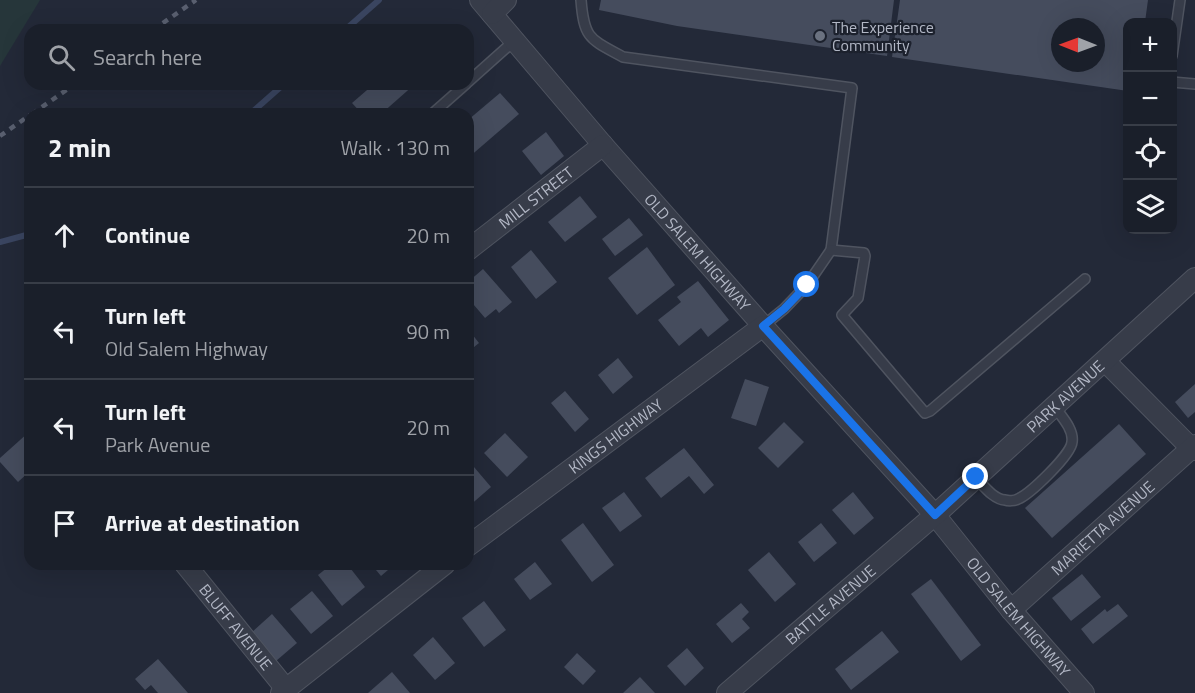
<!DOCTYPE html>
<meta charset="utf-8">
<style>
body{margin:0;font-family:"Titillium Web",sans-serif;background:#232732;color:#f1f3f6}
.controls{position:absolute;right:18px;top:18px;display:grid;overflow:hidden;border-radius:12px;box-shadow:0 6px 24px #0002}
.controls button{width:54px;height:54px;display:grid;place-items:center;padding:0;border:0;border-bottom:2px solid #383d47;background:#1a1f2a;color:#f1f3f6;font:30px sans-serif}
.compass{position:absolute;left:1051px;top:18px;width:54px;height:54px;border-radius:50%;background:#1a1f2a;box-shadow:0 6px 24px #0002;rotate:271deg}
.stop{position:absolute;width:18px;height:18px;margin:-14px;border:4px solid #1a73e8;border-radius:50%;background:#fff}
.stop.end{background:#1a73e8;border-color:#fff;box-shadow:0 2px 6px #0008}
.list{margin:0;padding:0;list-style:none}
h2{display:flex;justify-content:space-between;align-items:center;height:78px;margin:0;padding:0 24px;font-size:26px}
h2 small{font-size:20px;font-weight:400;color:#9fa2a8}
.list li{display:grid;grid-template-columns:39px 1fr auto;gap:18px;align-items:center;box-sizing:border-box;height:96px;padding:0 24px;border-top:2px solid #383d47}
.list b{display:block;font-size:22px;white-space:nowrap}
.list p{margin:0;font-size:20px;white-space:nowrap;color:#9fa2a8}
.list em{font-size:20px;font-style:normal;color:#9fa2a8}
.icon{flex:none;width:33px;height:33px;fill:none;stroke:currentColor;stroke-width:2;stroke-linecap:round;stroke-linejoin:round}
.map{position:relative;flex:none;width:1195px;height:693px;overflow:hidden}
.search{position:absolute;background:#1a1f2a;box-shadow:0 6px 24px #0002;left:24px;top:24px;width:450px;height:66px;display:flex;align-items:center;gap:15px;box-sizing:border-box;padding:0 21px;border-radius:18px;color:#9fa2a8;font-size:22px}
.panel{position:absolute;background:#1a1f2a;box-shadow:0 6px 24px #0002;left:24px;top:108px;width:450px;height:462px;border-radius:18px}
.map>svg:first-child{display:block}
</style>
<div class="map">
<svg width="1195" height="693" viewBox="0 0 1195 693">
<rect width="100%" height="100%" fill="#232938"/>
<polygon fill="#26363a" points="0,0 40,0 0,66"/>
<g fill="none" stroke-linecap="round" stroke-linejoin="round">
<g stroke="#3a4560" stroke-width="6">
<polyline points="345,30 379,0"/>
<polyline points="250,114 284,84"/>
<polyline points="0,242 30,234"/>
</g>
</g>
<g fill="#454c5d" fill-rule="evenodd">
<polygon points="601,0 894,0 887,56 677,26 599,10"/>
<path d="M900,0H1148L1145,22H1128V91L892,57ZM1060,27H1096V63H1060Z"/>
<polygon points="374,84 415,84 381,114 362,114 352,103"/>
<polygon points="500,93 519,114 468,158 468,120"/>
<polygon points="546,132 564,156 541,175 522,151"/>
<polygon points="580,196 597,217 565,242 548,222"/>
<polygon points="629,218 643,235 615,256 602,239"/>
<polygon points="647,247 675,285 637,315 608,278"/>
<polygon points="531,250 557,282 536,299 511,267"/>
<polygon points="483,269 512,302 499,313 496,309 485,318 468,298 468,282"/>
<polygon points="698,281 729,320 708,337 701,328 679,346 658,320 681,302 677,297"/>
<polygon points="468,329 479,343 468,352"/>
<polygon points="618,358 633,377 613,394 598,375"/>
<polygon points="745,379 769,387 756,426 731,418"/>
<polygon points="1195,384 1195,412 1188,418 1175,402"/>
<polygon points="565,391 589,419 575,432 551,403"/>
<polygon points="784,422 804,442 778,468 758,448"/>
<polygon points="1119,424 1146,454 1052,538 1025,508"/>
<polygon points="29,432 30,471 18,482 0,462 0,458"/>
<polygon points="505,433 528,457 507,477 484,453"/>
<polygon points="684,448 714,485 704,494 689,476 661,498 645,478"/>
<polygon points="468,460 491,487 468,507"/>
<polygon points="624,492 642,516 620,532 602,508"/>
<polygon points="853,492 874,518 854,535 832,510"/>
<polygon points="583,523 614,565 592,582 561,540"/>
<polygon points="821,523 837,543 814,562 798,542"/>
<polygon points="769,552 796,584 775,602 748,570"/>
<polygon points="535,562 552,584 530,600 514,579"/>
<polygon points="332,564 347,564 365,587 342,606 318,575"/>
<polygon points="371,564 395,564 381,576"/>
<polygon points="1082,574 1101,597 1071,621 1052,598"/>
<polygon points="931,579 981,645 961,661 911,594"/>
<polygon points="312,591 333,616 311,634 290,609"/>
<polygon points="484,601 506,630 484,647 462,618"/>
<polygon points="741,603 749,612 742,619 750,628 732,643 716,624"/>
<polygon points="1118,604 1128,616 1093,644 1081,629 1105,609 1107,612"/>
<polygon points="272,614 297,643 276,661 251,633"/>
<polygon points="882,631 899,652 851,690 835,669"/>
<polygon points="433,637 455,663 435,680 413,655"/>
<polygon points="687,648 704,668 685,686 667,666"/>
<polygon points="577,653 596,671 583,685 564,667"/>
<polygon points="158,659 188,693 158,693 151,685 145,690 135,679"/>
<polygon points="392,672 410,693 368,693"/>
<polygon points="640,677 655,693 623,693"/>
</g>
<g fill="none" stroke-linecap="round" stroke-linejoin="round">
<g stroke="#4f5460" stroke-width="12">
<g id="lane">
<path d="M581,0C584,39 590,39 623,57L852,88L831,250L807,285L784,309L763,326"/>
<polyline points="1172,56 1180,0"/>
<polyline points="468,82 514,41"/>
<polyline points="1172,82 1195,84"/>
<polyline points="432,114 466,84"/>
<polyline points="831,250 864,253 865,256 858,298 842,315 925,413 930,411 1085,279"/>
<path d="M976,478C984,486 993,499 1005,500C1008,501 1015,501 1018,499C1030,494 1071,455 1072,442C1074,429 1061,416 1054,406"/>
</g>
</g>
<g stroke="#4f5460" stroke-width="22">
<g id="street">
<path id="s1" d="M480,0L603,145L763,326L935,515L1011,610L1084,693"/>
<polyline points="492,14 506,0"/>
<path id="s2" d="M468,250L603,145"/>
<polyline points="1105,361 1191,448 1195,450"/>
<path id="s3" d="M468,546L763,326"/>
<path id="s4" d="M185,564L286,689"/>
<path id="s5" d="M1011,610L1195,445"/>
<polyline points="281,693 445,564"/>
<path id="s6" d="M727,693L935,515L1195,278"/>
</g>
</g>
<use href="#lane" stroke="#373c49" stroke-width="9"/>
<use href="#street" stroke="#373c49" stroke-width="20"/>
<g stroke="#595f6f" stroke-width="4.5" stroke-dasharray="6 6" stroke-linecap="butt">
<polyline points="153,30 196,0"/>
<polyline points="32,114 75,84"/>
<polyline points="0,136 30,115"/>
</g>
</g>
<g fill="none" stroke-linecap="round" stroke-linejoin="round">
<polyline stroke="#1a73e8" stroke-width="8" points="807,285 784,309 763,326 935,515 976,477"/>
</g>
<circle fill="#6b7280" stroke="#1c212d" stroke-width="2" cx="820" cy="36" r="6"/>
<g text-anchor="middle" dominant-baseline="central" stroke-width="4.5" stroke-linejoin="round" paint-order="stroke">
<g font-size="16" fill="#b2b7c5" stroke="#1c212d" text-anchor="start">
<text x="832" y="27">The Experience<tspan x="832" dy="18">Community</tspan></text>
</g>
<g font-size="16" fill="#b2b7c5" stroke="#1c212d">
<text stroke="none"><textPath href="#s2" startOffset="86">MILL STREET</textPath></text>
<text stroke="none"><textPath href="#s1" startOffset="333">OLD SALEM HIGHWAY</textPath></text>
<text stroke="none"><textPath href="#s6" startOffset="450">PARK AVENUE</textPath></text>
<text stroke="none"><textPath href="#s3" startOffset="184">KINGS HIGHWAY</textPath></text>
<text stroke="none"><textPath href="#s5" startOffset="123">MARIETTA AVENUE</textPath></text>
<text stroke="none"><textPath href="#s6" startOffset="136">BATTLE AVENUE</textPath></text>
<text stroke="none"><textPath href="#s1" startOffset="819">OLD SALEM HIGHWAY</textPath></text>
<text stroke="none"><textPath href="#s4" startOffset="81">BLUFF AVENUE</textPath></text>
</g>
</g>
</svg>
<div class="controls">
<button>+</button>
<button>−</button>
<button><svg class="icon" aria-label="locate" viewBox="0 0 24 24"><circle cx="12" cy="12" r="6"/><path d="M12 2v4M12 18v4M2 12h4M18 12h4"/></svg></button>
<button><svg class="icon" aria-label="layers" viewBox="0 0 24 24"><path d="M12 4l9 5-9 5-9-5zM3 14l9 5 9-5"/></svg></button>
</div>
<svg class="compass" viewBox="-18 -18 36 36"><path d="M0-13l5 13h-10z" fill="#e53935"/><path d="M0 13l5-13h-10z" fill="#9fa2a8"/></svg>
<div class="stop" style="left:807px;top:285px"></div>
<div class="stop end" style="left:976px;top:477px"></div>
<div class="search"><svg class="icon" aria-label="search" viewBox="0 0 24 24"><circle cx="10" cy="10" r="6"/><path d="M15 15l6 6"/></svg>Search here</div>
<section class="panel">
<h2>2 min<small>Walk · 130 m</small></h2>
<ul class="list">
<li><svg class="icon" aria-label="ahead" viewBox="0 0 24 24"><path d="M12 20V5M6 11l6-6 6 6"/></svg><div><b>Continue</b></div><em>20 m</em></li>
<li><svg class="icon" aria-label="left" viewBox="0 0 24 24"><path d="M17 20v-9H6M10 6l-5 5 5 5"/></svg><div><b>Turn left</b><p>Old Salem Highway</p></div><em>90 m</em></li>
<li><svg class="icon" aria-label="left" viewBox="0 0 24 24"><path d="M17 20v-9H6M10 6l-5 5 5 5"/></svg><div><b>Turn left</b><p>Park Avenue</p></div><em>20 m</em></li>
<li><svg class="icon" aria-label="arrive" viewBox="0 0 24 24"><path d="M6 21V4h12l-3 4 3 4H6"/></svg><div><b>Arrive at destination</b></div></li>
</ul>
</section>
</div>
